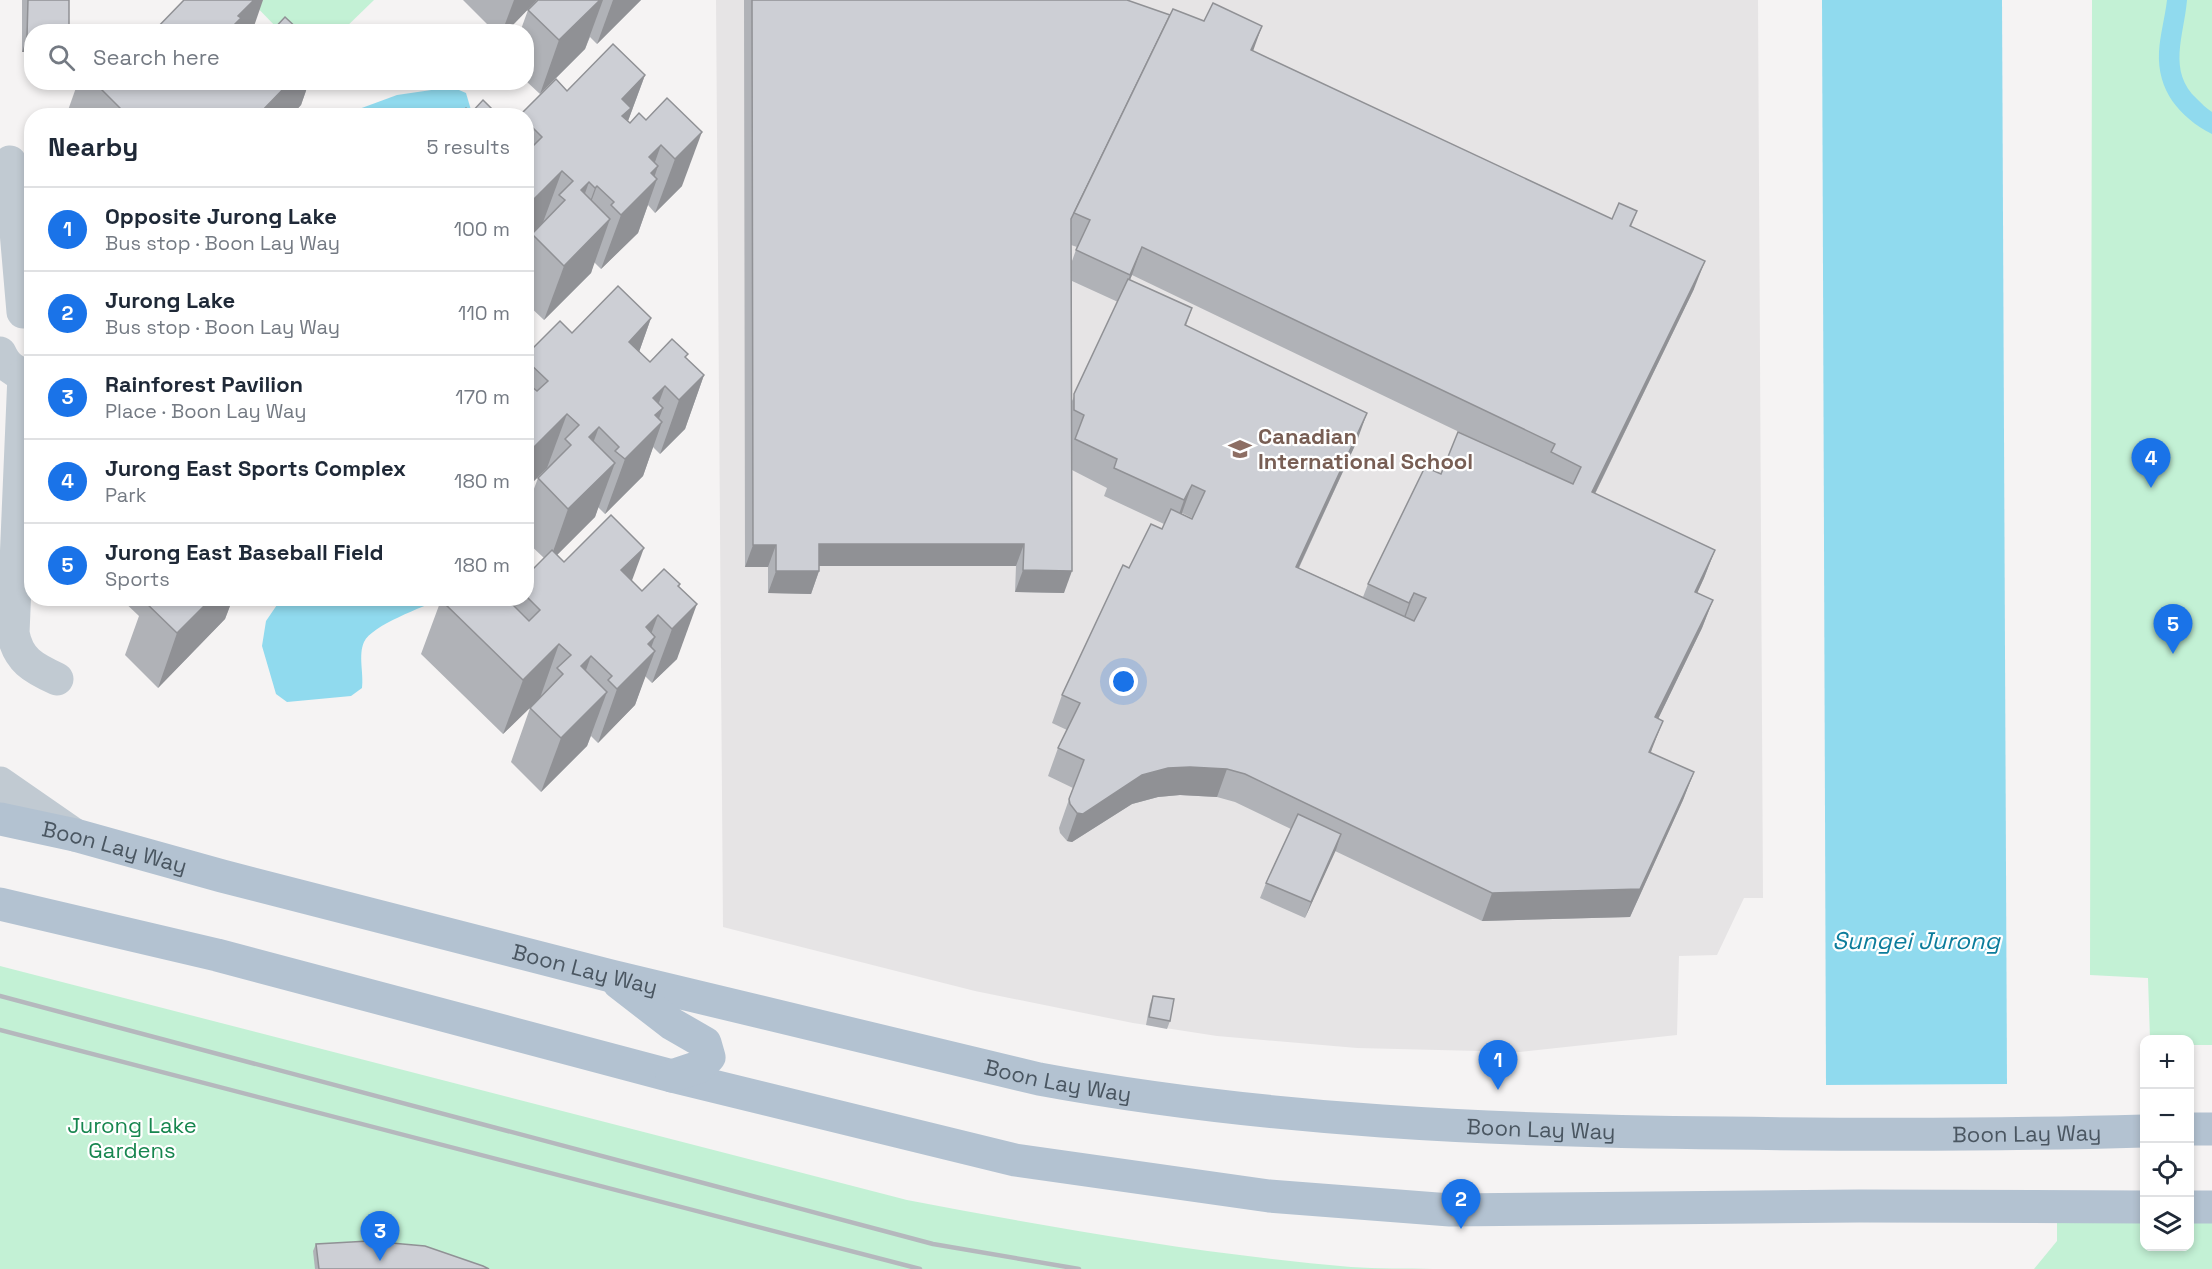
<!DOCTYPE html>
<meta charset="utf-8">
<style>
body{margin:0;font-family:"Space Grotesk",sans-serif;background:#f6f6f7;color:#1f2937}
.controls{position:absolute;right:18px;bottom:18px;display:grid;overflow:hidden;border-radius:12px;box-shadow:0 3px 9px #0003}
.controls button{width:54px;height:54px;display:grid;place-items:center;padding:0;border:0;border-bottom:2px solid #e0e1e3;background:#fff;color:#1f2937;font:30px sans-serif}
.you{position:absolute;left:1124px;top:682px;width:21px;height:21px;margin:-15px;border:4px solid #fff;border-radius:50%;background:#1a73e8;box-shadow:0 0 0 9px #1a73e833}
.badge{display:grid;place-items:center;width:39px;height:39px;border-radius:50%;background:#1a73e8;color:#fff;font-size:20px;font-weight:700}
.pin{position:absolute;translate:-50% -50px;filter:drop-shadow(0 2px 3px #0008)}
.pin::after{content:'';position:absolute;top:32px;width:21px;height:18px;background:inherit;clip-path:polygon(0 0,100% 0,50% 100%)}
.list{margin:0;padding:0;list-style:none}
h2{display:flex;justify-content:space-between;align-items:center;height:78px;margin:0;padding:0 24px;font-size:26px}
h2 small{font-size:20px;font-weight:400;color:#747a83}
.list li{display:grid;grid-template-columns:39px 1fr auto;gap:18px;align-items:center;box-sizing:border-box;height:84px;padding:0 24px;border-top:2px solid #e0e1e3}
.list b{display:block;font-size:22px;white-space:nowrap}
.list p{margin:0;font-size:20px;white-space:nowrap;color:#747a83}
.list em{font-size:20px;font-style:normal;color:#747a83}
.icon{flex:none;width:33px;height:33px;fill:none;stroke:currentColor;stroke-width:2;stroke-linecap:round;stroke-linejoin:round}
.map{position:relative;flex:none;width:2212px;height:1269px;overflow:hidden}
.search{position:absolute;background:#fff;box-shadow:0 3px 9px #0003;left:24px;top:24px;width:510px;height:66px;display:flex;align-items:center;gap:15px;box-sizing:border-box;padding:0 21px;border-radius:24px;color:#747a83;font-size:22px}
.panel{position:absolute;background:#fff;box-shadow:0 3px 9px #0003;left:24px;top:108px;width:510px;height:498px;border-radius:24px}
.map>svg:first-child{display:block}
</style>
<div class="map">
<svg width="2212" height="1269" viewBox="0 0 2212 1269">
<rect width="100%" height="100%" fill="#f5f3f3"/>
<polygon fill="#e6e4e5" points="716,0 1758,0 1763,898 1744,898 1717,955 1679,956 1677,1035 1520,1052 1357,1048 1217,1036 1133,1023 975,991 723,927"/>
<g fill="#c3f1d5">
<polygon points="250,0 374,0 341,32 280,31"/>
<polygon points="2092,0 2212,0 2212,1045 2190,1045 2190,1040 2150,1039 2148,978 2090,975"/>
<path d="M0,966L907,1200C1054,1228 1201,1254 1351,1267C1378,1269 1406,1268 1433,1269H0Z"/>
<polygon points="2144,1207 2144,1246 2190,1246 2190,1207 2212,1207 2212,1269 2034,1269 2057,1241 2057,1208"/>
</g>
<g fill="#90daee">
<polygon points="1822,0 2002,0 2007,1084 1826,1085"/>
<path d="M2167,0H2187C2184,36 2167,71 2197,99C2202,104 2206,108 2212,112V134C2179,117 2157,90 2159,52C2160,35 2165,17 2167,0Z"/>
<polygon points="452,87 466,93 471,110 469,116 340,116 397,95"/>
<path d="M281,599V598L441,599C423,607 372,625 364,642C358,655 364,674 362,688L351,696L287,702L276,694L262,646L266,621Z"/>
</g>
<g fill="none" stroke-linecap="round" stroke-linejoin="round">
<g stroke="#c1cad2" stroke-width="33">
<polyline points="10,162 23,312"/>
<path d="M0,353C6,367 16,374 32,375"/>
<path d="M24,375L13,633C18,660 33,668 57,679"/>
<polyline points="0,783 75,835"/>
</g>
<g stroke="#b3c2d1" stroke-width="33">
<path id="s1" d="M0,819L75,835L222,876L611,976L1039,1079C1266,1121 1497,1131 1727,1133C1866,1135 2005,1135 2144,1131"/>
<polyline points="0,904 217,955 672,1076 1015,1160 1269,1196 1450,1210 1859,1206 2144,1207"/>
<polyline points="619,983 672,1024 705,1043 709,1057 699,1067 672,1076"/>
<polyline points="2190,1129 2212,1129"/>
<polyline points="2190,1207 2212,1207"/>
</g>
<g stroke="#b5b8bd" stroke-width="4.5">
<polyline points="0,996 933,1244 1079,1269"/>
<polyline points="0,1030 920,1269"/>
</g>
</g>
<g fill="#b0b2b7" fill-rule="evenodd">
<polygon points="22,0 69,0 32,32 32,52 22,52"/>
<polygon points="463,0 537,0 506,32 495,32"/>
<polygon points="538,0 641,0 597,44 590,37 585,49 540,94 526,81 526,32 520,32 528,10"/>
<path d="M744,0H1127L1253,51L1612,219L1637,211L1631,227L1694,289L1595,494L1715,550L1704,578L1697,593L1713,600L1702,628L1658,719L1651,753L1694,772L1683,800L1630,917L1482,921L1335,851L1305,918L1260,898L1266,883L1291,829L1235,802L1217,797L1180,795L1158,797L1132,804L1072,842L1067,841L1060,833L1059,828L1073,788L1048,776L1058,748L1067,730L1052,723L1062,695L1129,568L1162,529L1164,524L1104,496L1107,488L1072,470L1064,593L1015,592L1016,566H819V571L811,594L768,593V567H745ZM1071,245L1077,247L1072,261ZM1132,275L1503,453L1441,474L1368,584L1363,597L1299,568L1357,441L1186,326L1192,308L1130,280ZM1072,281L1118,302L1072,401ZM1182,513L1192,518V519L1182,514Z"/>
<polygon points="645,75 628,121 630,123 646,120 667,98 682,186 655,213 648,205 638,233 601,269 594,262 591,273 544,320 526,303 526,248 531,237 526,241 526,116 567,91"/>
<polygon points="78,82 309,82 301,105 291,116 66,116"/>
<polygon points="651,318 639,352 650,362 686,358 704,375 685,429 660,454 653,447 643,476 605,514 598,507 595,517 557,555 564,562 632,581 642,591 680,584 679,587 677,659 652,683 645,676 635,705 598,743 591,736 587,746 541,792 511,762 530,708 540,698 503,734 421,654 441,600 510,603 512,598 526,598 526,576 544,558 526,541 526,510 538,478 547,468 526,489 526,355 572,333"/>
<polygon points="120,598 233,598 225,619 158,688 125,655 139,616"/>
<polygon points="1153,996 1170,1021 1167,1029 1146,1025 1150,1004"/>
<polygon points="316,1244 489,1269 315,1269 313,1251"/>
</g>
<g fill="#909195">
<polygon points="254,0 263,0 252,32 230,32 238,16"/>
<polygon points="514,0 537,0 506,32 502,32"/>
<polygon points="600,0 603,0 585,49 540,94 559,40"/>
<polygon points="613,0 641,0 597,44"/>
<polygon points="1262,26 1252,54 1251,50"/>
<polygon points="27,37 32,37 32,52 22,52"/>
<polygon points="645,75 625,129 622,132 622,99"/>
<polygon points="290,82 309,82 301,105 291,116 257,116"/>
<polygon points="702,132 682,186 655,213 675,159"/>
<polygon points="661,145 644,193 651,173 658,166 652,184 657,179 638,233 601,269 621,215 649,157"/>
<polygon points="562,171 542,225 532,234 526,241 526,207"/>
<polygon points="589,182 570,236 581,190"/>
<polygon points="597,186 577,240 575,242 595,188"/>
<polygon points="610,219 591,273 544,320 564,266"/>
<polygon points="1142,247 1132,275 1120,303 1130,275"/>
<polygon points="1705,261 1694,289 1582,520 1592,492"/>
<polygon points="651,318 632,372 629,342"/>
<polygon points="704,375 685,429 660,454 679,400"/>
<polygon points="665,386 646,438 655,415 663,408 655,429 662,422 643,476 605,514 625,459 653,398"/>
<polygon points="1367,413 1357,441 1286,595 1296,567"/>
<polygon points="567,414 547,468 526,489 526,462 530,451"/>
<polygon points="599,427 579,481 589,437"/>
<polygon points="615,463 595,517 549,563 568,509"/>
<polygon points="1192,485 1182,513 1174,528 1184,500"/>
<polygon points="819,544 1024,544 1016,566 811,566"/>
<polygon points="753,545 776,545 768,567 745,567"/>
<polygon points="644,548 624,602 621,570"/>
<polygon points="1715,550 1704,578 1685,620 1695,592"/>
<polygon points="1023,570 1072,571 1064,593 1015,592"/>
<polygon points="776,571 819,571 811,594 768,593"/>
<polygon points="1414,593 1404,621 1399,631 1409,603"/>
<polygon points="212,598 233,598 225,619 158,688 177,633"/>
<polygon points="1713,600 1702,628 1645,746 1655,717"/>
<polygon points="697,604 677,659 652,683 672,629"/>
<polygon points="658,615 639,667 648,644 655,637 647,659 655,651 635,705 598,743 617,689 646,627"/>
<polygon points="559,644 540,698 503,734 523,680"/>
<polygon points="591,656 572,710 581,666"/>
<polygon points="607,692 587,746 541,792 561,738"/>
<polygon points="1663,721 1652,749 1638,780 1649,752"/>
<polygon points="1190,767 1227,769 1217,797 1180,795 1158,797 1132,804 1072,842 1067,841 1077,813 1142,775 1168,768"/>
<polygon points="1694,772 1683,800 1630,917 1482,921 1492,893"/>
<polygon points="1341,834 1336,850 1305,918 1311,902"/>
</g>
<g fill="#cdcfd5" stroke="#909195" stroke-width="1.5">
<polygon points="28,0 69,0 69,32 32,32 32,37 27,37"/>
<polygon points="184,0 254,0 238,16 241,18 232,27 237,32 153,32"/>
<polygon points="538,0 600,0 559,40 528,10"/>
<polygon points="752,0 1127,0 1170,15 1071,219 1072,571 1023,570 1024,544 819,544 819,571 776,571 776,545 753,545"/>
<polygon points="1213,3 1262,26 1251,50 1612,219 1619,203 1637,211 1630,226 1705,261 1592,492 1715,550 1695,592 1713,600 1655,717 1663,721 1649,752 1694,772 1640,889 1492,893 1245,774 1227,769 1190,767 1168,768 1142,775 1083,814 1077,813 1070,804 1069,799 1084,760 1058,748 1080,703 1062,695 1123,565 1129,568 1151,524 1162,529 1171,509 1192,519 1205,491 1192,485 1184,500 1114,468 1117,459 1075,439 1084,415 1074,410 1074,394 1128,279 1192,308 1185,325 1367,413 1296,567 1414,621 1426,598 1414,593 1409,603 1368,584 1425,467 1441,474 1458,432 1573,484 1581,467 1551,452 1555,444 1142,247 1130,275 1076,250 1090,220 1074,213 1173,9 1204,21"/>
<polygon points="285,17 301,32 271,32"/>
<polygon points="613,44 645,75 622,99 631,108 622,116 630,123 639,113 646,120 667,98 702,132 675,159 661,145 649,157 658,166 651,173 657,179 621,215 611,205 614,202 597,186 595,188 589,182 581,190 610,219 564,266 532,234 565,200 559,195 573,181 562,171 526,207 526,142 532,147 542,137 526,121 526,116 520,115 556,79 567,91"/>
<polygon points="94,82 290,82 257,116 128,116"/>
<polygon points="483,100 499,116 458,116 466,108 471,113"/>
<polygon points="618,286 651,318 629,342 650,362 672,339 688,354 685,357 704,375 679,400 665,386 653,398 663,408 655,415 662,422 625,459 615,451 619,447 599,427 589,437 615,463 568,509 538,478 571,445 565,439 579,425 567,414 530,451 526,448 526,382 537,391 548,381 526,360 526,355 560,321 572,333"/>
<polygon points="611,515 644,548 621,570 642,591 664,569 680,584 678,586 697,604 672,629 658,615 646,627 655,637 648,644 655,651 617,689 608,680 612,676 591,656 581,666 607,692 561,738 530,708 563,674 557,668 571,655 559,644 523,680 441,600 442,598 506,598 529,621 540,610 526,596 526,576 552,550 564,562"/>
<polygon points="147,598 212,598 177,633 144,601"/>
<polygon points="1298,814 1341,834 1311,902 1266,883"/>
<polygon points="1153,996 1174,999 1170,1021 1149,1017"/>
<polygon points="369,1241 425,1246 483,1266 489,1269 319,1269 316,1244"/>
</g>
<defs>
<g id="school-bare" transform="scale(1.8)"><path d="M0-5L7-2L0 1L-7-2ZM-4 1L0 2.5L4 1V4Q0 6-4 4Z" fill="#8d6e63" stroke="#fff" stroke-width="2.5" paint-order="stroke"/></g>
</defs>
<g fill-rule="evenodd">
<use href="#school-bare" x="1240" y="449"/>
</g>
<g text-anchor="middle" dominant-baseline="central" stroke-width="4.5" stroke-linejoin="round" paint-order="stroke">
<g font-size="22" font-weight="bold" fill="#785e54" stroke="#fff" text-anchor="start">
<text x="1258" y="436">Canadian<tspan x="1258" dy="25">International School</tspan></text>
</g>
<g font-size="22" fill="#4a5661" stroke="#fff">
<text stroke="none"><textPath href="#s1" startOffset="118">Boon Lay Way</textPath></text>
<text stroke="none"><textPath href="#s1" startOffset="604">Boon Lay Way</textPath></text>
<text stroke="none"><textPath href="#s1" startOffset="1090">Boon Lay Way</textPath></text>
<text stroke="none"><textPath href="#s1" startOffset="1576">Boon Lay Way</textPath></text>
<text stroke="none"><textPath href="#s1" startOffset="2062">Boon Lay Way</textPath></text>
</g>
<g font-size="22" fill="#17864f" stroke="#fff">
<text x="132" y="1125">Jurong Lake<tspan x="132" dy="25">Gardens</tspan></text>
</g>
<g font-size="24" font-style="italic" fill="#0c7c9b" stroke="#fff">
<text x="1916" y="940">Sungei Jurong</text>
</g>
</g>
</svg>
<div class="controls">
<button>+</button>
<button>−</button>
<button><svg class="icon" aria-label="locate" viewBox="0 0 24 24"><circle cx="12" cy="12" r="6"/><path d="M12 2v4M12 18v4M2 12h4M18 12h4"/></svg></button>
<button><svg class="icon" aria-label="layers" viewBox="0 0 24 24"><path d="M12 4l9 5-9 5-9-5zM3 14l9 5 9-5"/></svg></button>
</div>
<div class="you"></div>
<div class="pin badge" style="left:1498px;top:1090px">1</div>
<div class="pin badge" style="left:1461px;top:1229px">2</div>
<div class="pin badge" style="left:380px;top:1261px">3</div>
<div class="pin badge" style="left:2151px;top:488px">4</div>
<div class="pin badge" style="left:2173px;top:654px">5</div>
<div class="search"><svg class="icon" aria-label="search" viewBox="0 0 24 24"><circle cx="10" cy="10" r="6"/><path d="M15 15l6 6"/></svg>Search here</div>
<section class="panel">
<h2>Nearby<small>5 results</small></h2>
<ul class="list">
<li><span class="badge">1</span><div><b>Opposite Jurong Lake</b><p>Bus stop · Boon Lay Way</p></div><em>100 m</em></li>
<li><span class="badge">2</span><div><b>Jurong Lake</b><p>Bus stop · Boon Lay Way</p></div><em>110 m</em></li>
<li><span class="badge">3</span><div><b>Rainforest Pavilion</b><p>Place · Boon Lay Way</p></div><em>170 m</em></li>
<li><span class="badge">4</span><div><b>Jurong East Sports Complex</b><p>Park</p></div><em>180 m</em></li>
<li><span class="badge">5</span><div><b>Jurong East Baseball Field</b><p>Sports</p></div><em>180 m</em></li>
</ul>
</section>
</div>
